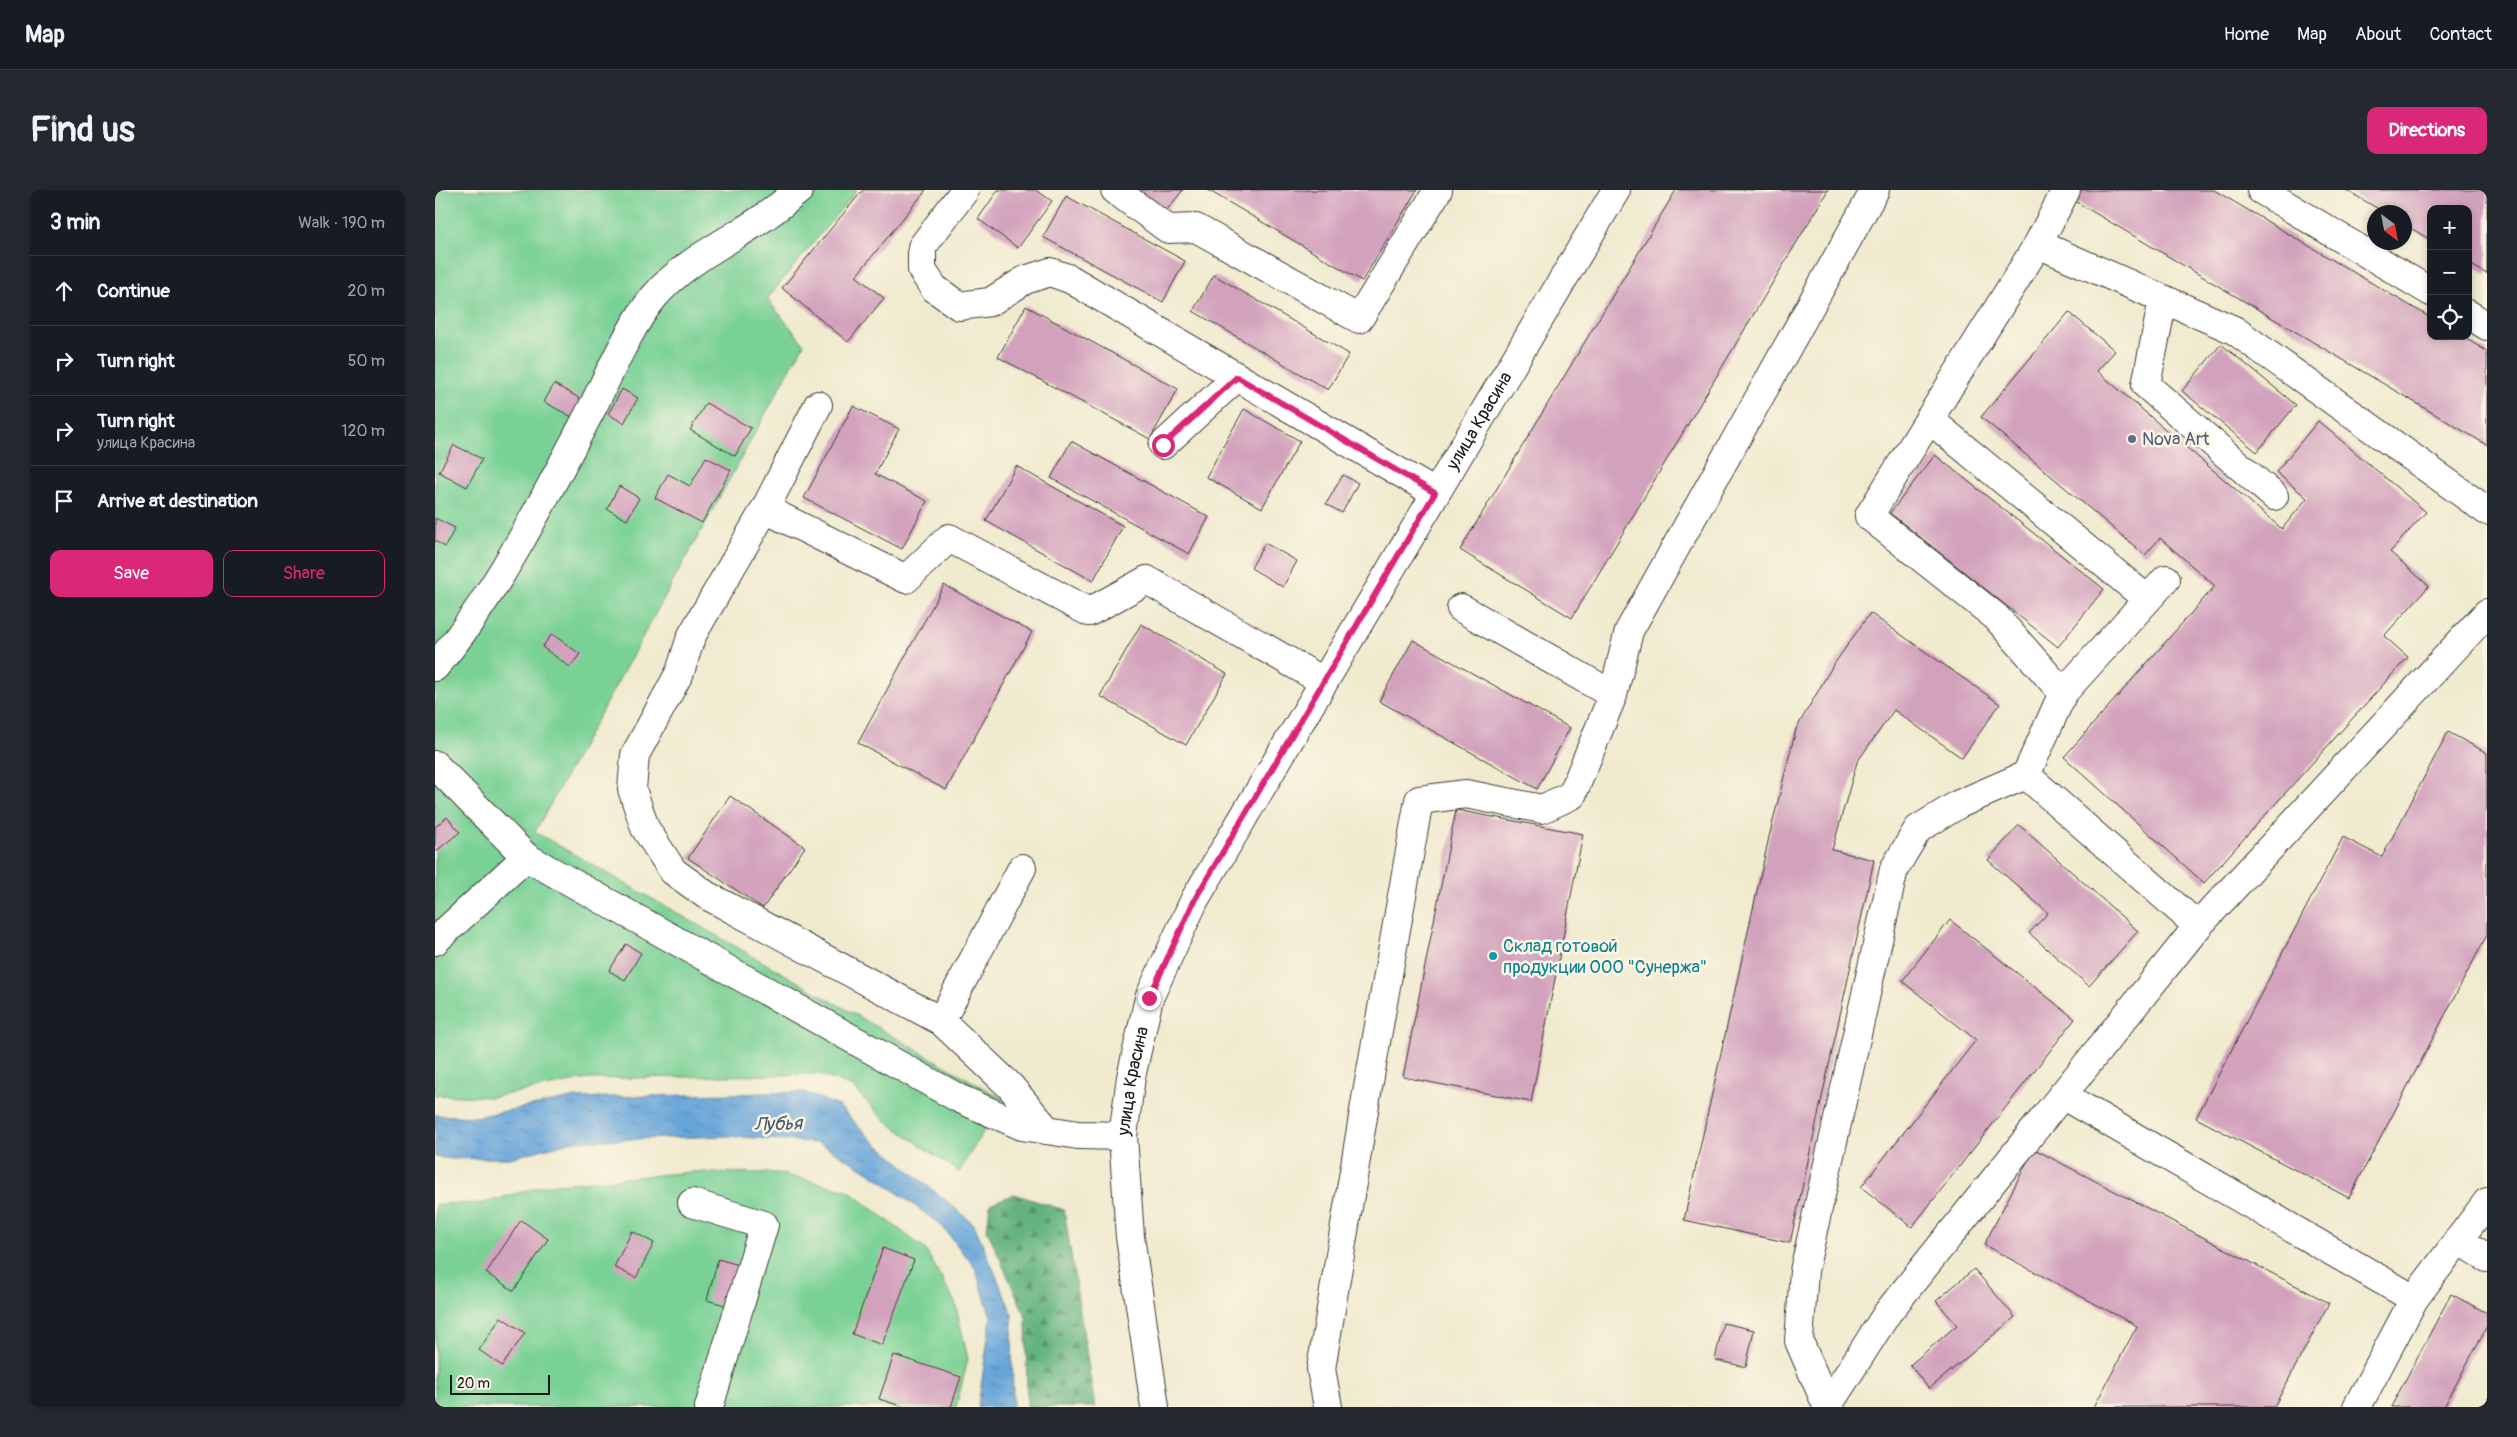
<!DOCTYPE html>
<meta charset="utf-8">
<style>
body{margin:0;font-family:Pangolin,sans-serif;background:#242831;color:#f1f3f6}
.controls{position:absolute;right:15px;top:15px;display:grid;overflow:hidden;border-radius:10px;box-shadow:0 2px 8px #0003}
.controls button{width:45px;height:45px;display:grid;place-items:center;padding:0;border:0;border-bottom:1px solid #363941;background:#171b24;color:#f1f3f6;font:25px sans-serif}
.compass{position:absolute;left:1932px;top:15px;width:45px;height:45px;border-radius:50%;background:#171b24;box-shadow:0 2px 8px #0003;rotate:148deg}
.scale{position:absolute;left:15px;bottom:12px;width:100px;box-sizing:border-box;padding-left:5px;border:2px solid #1c1c1c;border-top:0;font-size:14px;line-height:18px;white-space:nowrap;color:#1c1c1c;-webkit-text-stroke:4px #fcf5e5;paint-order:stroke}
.stop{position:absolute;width:15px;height:15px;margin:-11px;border:4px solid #db2777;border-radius:50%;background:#fff}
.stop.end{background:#db2777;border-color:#fff;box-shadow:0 1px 5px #0008}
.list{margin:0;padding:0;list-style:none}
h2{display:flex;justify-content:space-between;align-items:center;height:65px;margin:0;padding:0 20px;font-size:21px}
h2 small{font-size:16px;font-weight:400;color:#9ea1a6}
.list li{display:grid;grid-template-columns:32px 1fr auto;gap:15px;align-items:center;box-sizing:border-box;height:70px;padding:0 20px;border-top:1px solid #363941}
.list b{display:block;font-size:19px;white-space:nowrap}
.list p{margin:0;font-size:16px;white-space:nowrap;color:#9ea1a6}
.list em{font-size:16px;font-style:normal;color:#9ea1a6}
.actions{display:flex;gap:10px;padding:15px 20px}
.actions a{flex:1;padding:11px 0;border:1px solid #db2777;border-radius:10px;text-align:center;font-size:18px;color:#db2777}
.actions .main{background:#db2777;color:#fff}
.icon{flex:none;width:28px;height:28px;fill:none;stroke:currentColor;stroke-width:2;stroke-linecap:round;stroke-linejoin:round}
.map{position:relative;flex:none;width:2052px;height:1217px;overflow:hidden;border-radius:10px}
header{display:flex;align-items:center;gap:30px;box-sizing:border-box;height:70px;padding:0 25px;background:#171b24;border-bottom:1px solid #363941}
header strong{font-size:24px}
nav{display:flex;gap:28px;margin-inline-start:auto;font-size:18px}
.intro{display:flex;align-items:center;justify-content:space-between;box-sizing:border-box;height:120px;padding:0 30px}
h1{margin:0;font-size:35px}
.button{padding:12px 22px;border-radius:10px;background:#db2777;color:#fff;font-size:18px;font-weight:700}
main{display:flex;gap:30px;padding:0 30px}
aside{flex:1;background:#171b24;border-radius:10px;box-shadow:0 2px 8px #0003}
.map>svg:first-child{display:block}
</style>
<header>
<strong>Map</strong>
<nav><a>Home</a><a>Map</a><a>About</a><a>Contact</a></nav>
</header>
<div class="intro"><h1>Find us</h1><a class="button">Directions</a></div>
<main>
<aside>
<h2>3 min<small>Walk · 190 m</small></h2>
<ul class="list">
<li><svg class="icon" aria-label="ahead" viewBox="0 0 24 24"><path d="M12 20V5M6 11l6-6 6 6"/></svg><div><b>Continue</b></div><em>20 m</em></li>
<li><svg class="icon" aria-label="right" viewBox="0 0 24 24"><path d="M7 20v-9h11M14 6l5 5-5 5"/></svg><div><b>Turn right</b></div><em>50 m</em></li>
<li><svg class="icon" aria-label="right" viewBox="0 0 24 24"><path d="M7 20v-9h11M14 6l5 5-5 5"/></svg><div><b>Turn right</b><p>улица Красина</p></div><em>120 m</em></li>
<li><svg class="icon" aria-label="arrive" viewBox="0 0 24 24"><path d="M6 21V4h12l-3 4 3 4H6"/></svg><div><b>Arrive at destination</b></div></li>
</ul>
<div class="actions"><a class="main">Save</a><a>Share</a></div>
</aside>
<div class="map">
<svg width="2052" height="1217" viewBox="0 0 2052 1217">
<defs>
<pattern id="forest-firs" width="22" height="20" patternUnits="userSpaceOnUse" patternTransform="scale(1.25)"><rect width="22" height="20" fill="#63b37f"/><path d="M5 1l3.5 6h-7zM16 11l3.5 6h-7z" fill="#519167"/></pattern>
<pattern id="water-ripples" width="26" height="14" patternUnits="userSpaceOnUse" patternTransform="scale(1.25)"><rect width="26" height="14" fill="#66a5d9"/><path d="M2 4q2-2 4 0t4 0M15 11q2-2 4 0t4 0" fill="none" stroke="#5386af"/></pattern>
</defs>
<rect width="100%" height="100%" fill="#fcf5e5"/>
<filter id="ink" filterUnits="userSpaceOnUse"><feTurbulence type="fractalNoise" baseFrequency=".02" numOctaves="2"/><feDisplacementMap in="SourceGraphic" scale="10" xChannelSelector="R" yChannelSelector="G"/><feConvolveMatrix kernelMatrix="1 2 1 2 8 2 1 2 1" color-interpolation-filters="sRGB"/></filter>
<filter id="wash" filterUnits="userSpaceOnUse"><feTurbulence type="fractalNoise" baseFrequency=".0096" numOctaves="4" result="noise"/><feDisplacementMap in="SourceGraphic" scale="20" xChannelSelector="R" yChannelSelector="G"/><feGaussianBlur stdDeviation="1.12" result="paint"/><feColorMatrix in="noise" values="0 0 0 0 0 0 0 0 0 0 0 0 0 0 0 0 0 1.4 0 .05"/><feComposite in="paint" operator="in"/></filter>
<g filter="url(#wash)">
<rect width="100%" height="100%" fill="#f0eacf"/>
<g fill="#7ad196" stroke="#4b7659">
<polygon points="0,0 422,0 332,109 369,154 100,642 568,909 524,982 448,929 418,897 383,884 153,889 57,907 0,905"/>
<polygon points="256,982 343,983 413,1000 490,1059 520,1112 533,1169 521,1217 0,1217 0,1014 49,1013 111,995"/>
</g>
<polygon fill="url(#forest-firs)" stroke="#40684e" points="579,1004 629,1020 660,1217 592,1217 591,1127 552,1040 555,1014"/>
<polygon fill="url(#water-ripples)" stroke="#41607a" points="369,902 404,916 435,948 539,1034 577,1123 578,1217 543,1217 556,1127 540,1078 507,1036 437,984 385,953 293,946 139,951 75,968 16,969 0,967 0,925 40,927 137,908"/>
<g id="blocks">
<g fill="#d2a1bc">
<polygon points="428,0 491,0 421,86 449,108 413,152 347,98"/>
<polygon points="563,0 601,0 617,11 583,58 543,29"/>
<polygon points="702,0 748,0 730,22"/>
<polygon points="773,0 982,0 927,91"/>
<polygon points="1241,0 1393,0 1137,428 1025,360"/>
<polygon points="1644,0 1779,0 1996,128 1996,146 2026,146 2052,161 2052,255 1638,10"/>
<polygon points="1911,0 2052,0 2052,84 2033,73 2033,19 1996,19 1996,50 1970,35 1970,22 1949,22"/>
<polygon points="631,6 750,71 728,112 608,47"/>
<polygon points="779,85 914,164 893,200 758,121"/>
<polygon points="591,116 743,199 715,249 563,167"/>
<polygon points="1634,122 1680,161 1662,181 1847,339 1872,308 1841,282 1883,231 1991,322 1955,362 1994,396 1949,446 1973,467 1769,693 1629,567 1780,396 1725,348 1710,365 1546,227"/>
<polygon points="1786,154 1861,215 1822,262 1747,201"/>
<polygon points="119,194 146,209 137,227 109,212"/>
<polygon points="187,199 203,208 189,233 173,224"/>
<polygon points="271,213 316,238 300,266 255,240"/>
<polygon points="418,216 464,239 440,284 492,311 467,359 369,308"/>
<polygon points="809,219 865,251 827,318 771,287"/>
<polygon points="636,251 774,327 754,364 616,288"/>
<polygon points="19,255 47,269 32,297 4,282"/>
<polygon points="1500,265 1669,399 1623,457 1455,323"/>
<polygon points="271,267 296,280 267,333 220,308 233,284 255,296"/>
<polygon points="581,276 688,336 658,391 551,331"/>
<polygon points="908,285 923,293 907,323 891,314"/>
<polygon points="184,296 204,308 192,330 172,319"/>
<polygon points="0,328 20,338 10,357 0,351"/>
<polygon points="830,353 862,371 848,397 816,378"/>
<polygon points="509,395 597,442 511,600 423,553"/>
<polygon points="1435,423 1565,514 1527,568 1459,520 1422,572 1397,660 1439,670 1355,1053 1249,1030 1334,647 1361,539 1397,477"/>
<polygon points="706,434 792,484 751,555 665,506"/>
<polygon points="117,444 145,464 135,477 107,457"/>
<polygon points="978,450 1135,538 1102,599 944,511"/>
<polygon points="2013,542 2052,563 2052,745 1914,1008 1761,928 1908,647 1947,667"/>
<polygon points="295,606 370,657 328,718 253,668"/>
<polygon points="1021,620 1148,644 1096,912 968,887"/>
<polygon points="12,627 25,642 0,662 0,637"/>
<polygon points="1584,635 1703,741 1654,796 1594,743 1613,723 1553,670"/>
<polygon points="1515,730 1640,829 1477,1037 1426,997 1541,850 1467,791"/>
<polygon points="191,754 206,763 190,790 174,781"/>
<polygon points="1599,959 1894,1113 1839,1217 1659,1217 1702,1136 1549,1055"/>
<polygon points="86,1030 113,1049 79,1101 51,1083"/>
<polygon points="197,1041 219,1053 201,1088 179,1077"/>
<polygon points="448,1058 479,1070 447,1155 417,1144"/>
<polygon points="283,1069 304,1075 293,1116 272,1110"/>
<polygon points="1539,1079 1580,1127 1494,1199 1475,1175 1522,1135 1501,1111"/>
<polygon points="2016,1104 2052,1123 2052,1136 2009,1217 1956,1217"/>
<polygon points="66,1127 90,1143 67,1176 44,1160"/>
<polygon points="1288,1133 1319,1140 1311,1177 1280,1170"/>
<polygon points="459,1165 526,1187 516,1217 469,1217 444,1209"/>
</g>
</g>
</g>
<g filter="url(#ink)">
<use href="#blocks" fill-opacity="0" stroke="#3c3b37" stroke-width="1"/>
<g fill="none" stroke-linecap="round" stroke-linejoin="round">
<g stroke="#3c3b37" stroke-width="30">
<g id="minor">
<polyline points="530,0 487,57 487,80 499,98 524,116 555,112 590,90 615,82 635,89 1000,303"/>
<polyline points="680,0 733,39 761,38 924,129 1003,0"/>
<polyline points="1826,0 1996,102"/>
<polyline points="1603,54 1799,140 2052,321"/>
<polyline points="1728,109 1711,195 1839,306"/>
<polyline points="2033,124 2052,136"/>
<polyline points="383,215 330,319 256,447 245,482 200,565 197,599 210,638 238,681 271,705 506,831 575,896 612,940"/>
<polyline points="1494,229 1712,409"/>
<polyline points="728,255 802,187"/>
<polyline points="330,319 471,389 514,348 654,422 712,390 888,491"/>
<polyline points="1026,418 1178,505"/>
<path d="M0,477C62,404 110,307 155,222C172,189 195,135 219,107C247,74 286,55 322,32C337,22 351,11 364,0"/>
<polyline points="1628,503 1561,427 1434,326 1603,54 1631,0"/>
<polyline points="0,575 91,667 523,908 587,936 643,945 688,946"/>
<polyline points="1591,585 1628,503 1731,389"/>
<polyline points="0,751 91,667"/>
<polyline points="506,831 587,678"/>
<polyline points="1627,905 1979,1109"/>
<polyline points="257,1013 329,1035 274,1217"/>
<polyline points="2023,1050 2052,1068"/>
<polyline points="1392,1216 1364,1151 1369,1081 1459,679 1483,639 1524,614 1591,585 1763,736"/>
<polyline points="893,1217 886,1179 932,903 984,610 1031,604 1107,619 1137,605 1178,505 1194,441 1440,0"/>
<polyline points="1392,1217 1453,1122 1763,736 2052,423"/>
<polyline points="1922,1217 1979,1109 2052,1012"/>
</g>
</g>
<g stroke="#3c3b37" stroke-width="30">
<g id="major">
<path id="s1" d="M720,1217L695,1047L688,946L696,887L714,808L760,709L1181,0"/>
</g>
</g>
<use href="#minor" stroke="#fff" stroke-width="28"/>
<use href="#major" stroke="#fff" stroke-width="28"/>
</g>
</g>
<g fill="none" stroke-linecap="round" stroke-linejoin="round" filter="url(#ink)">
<polyline stroke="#db2777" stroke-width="6" points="714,808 760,709 1000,303 802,187 728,255"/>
</g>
<circle fill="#5c6f8a" stroke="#fcf5e5" stroke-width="2" cx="1697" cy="249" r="5"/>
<circle fill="#0f9aa8" stroke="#fcf5e5" stroke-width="2" cx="1058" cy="766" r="5"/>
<g text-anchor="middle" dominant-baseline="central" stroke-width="5" stroke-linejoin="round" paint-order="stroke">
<g font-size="18" fill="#1c1c1c" stroke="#fcf5e5">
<text stroke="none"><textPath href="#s1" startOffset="1079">улица Красина</textPath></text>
<text stroke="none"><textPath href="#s1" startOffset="329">улица Красина</textPath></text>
</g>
<g font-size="18" fill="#4e5e75" stroke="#fcf5e5" text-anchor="start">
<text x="1707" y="249">Nova Art</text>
</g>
<g font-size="18" fill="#0d838f" stroke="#fcf5e5" text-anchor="start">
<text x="1068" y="756">Склад готовой<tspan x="1068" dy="21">продукции ООО "Сунержа"</tspan></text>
</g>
<g font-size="19" font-style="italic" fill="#3d5a71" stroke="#fcf5e5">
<text transform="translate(343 934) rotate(-2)">Лубья</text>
</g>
</g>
</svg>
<div class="controls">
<button>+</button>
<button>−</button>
<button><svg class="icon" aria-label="locate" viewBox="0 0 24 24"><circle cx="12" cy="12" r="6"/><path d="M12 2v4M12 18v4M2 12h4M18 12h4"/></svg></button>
</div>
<svg class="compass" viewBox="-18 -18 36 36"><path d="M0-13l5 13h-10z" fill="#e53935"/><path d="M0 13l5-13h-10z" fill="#9ea1a6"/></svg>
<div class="scale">20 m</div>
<div class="stop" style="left:728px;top:255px"></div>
<div class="stop end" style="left:714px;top:808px"></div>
</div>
</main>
